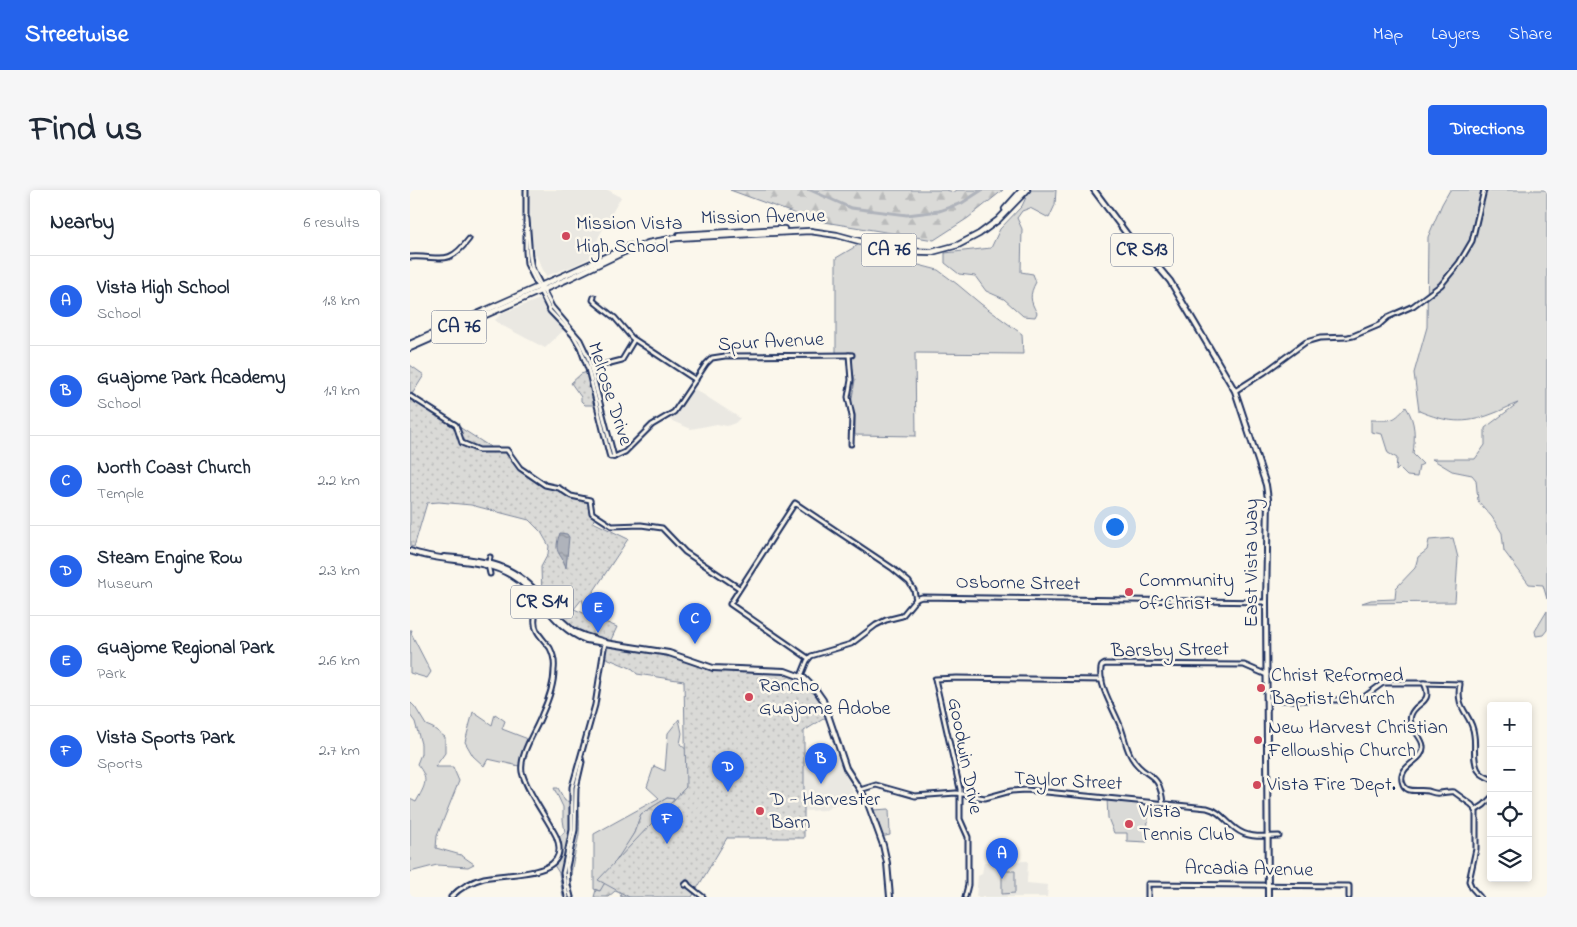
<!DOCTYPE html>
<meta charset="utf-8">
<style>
body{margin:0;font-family:"Indie Flower",sans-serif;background:#f6f6f7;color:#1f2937}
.controls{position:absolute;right:15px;bottom:15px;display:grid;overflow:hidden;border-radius:5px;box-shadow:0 2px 8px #0003}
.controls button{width:45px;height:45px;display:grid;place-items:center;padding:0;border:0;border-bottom:1px solid #e0e1e3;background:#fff;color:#1f2937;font:25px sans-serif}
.you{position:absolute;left:704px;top:336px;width:18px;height:18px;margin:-12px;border:4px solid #fff;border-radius:50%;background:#1a73e8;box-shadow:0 0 0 8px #1a73e833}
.badge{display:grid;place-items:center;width:32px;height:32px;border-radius:50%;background:#2563eb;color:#fff;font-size:16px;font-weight:700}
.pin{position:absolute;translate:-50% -41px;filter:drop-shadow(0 1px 2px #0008)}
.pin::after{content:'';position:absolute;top:26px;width:18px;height:15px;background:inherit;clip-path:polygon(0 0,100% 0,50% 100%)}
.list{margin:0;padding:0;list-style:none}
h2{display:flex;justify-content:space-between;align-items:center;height:65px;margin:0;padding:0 20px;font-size:21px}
h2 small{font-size:16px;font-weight:400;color:#747a83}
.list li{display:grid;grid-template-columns:32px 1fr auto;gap:15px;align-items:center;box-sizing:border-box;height:90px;padding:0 20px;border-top:1px solid #e0e1e3}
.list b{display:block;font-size:19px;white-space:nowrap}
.list p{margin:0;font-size:16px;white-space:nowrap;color:#747a83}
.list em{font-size:16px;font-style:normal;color:#747a83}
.icon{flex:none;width:28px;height:28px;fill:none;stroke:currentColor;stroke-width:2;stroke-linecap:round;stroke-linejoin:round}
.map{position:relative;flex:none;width:1137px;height:707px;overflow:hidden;border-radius:5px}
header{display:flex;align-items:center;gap:30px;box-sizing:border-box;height:70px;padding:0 25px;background:#2563eb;color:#fff}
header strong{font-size:24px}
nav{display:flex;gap:28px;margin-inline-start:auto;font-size:18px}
.intro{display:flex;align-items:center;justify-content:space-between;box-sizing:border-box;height:120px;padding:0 30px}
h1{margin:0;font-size:35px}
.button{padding:12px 22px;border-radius:5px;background:#2563eb;color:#fff;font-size:18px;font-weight:700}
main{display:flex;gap:30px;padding:0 30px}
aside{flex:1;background:#fff;border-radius:5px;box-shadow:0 2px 8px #0003}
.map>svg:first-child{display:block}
</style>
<header>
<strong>Streetwise</strong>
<nav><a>Map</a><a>Layers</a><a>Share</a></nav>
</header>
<div class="intro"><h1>Find us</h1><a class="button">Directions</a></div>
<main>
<aside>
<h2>Nearby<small>6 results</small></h2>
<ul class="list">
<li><span class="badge">A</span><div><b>Vista High School</b><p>School</p></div><em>1.8 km</em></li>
<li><span class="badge">B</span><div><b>Guajome Park Academy</b><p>School</p></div><em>1.9 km</em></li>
<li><span class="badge">C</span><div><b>North Coast Church</b><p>Temple</p></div><em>2.2 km</em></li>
<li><span class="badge">D</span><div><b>Steam Engine Row</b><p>Museum</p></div><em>2.3 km</em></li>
<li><span class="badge">E</span><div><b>Guajome Regional Park</b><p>Park</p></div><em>2.6 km</em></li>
<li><span class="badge">F</span><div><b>Vista Sports Park</b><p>Sports</p></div><em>2.7 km</em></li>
</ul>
</aside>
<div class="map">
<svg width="1137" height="707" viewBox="0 0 1137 707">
<defs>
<pattern id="forest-firs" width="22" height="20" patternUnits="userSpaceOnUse" patternTransform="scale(1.25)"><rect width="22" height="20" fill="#dadad7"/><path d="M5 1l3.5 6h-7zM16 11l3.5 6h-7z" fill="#babbbb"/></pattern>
<pattern id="park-dots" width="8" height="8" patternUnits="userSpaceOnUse" patternTransform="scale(1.25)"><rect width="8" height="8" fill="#dadad7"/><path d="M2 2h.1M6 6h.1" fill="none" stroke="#babbbb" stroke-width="1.8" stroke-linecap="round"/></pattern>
<pattern id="water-ripples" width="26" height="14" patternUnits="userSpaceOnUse" patternTransform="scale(1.25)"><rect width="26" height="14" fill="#afb3bb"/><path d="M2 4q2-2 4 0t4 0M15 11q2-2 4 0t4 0" fill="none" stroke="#8e929b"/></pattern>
</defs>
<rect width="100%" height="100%" fill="#fbf7ec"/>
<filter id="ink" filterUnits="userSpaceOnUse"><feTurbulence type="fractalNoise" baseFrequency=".02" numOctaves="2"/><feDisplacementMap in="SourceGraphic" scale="10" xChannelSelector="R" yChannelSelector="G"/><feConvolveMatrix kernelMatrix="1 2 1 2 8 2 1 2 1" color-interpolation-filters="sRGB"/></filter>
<g filter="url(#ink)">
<g fill="#eae8e2">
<polygon points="116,0 198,0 211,7 188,48 183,66 163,76 136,86 124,61 121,43 120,17"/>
<polygon points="130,109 142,128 154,140 135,158 91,135 85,130 92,123"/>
<polygon points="283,198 330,228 325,233 317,236 307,234 281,239 260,230 258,228 266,222"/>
<polygon points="427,565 444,604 416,620 392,621 385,578"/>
<polygon points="618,671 617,693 638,695 637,707 566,707 568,686 572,684 574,672"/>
</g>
<g fill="#dadad7" stroke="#7a849a">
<path d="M621,0H646L645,15L639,28L620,18L612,21L607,28L612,39L611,82L623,84L626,92C619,105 620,111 627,123L625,127L613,126L594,109L576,101L565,86L549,84L535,73V63L581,58L590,39L612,16L618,3Z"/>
<path d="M1040,0H1137V409L1133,395L1119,394L1094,361L1092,343L1082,327L1068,311L1066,290L1062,285L1042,281L1022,269H1065L1075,255V238L1108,213C1099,216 1091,221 1082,224C1054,235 1036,232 1009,221L1004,183L1017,137L1018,47L1032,14Z"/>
<polygon points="448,55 505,74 528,80 547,94 571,114 612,144 613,164 505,163 506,246 445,245 445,224 441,214 445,190 442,179 443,162 426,163 426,68"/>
<path d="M996,217C1006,232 1005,247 1003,264L1013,274L1009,276L1007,287L997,286L989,278L986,281L987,268L978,263L972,244L961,242V230C980,230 983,233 996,217Z"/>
<polygon points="1043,348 1048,368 1045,412 952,413 961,410 985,409 986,398 1005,378 1008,367 1017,360 1019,350"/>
<polygon points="1137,421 1137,440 1133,445 1126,446 1125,441"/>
<polygon points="0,440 2,440 1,443 21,482 17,488 0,483"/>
<path d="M0,512L5,517L16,535L23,538L35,547V563L25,577H43L49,591L27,646L26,658L51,665L64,674L58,677L27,675L0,682V609L6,612C15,595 20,590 7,574L11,564V554L5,532L0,525Z"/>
<polygon points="287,518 276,597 265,609 257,608 231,624 224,643 193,697 190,701 184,699 184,644 249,608 237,597 244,576 255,581 258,543 269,529 272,543 270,554 279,562"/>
<polygon points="63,522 82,535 85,524 95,531 92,539 118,549 109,576 78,569 74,576 63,566 55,552"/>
<path d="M144,598H148L155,611L169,612C169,623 170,634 169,644C166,664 156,688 164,707H153L149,683L144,675L150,664L149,647L155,642L153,630V617Z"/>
<polygon points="697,609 729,612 729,617 738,627 737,652 717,651 717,643 704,643 698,628"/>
<polygon points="479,619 480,645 471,647 463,620"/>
<polygon points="592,681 605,681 605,703 592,704"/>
</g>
<g fill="url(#forest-firs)" stroke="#7a849a">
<polygon points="320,0 536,0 544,2 547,0 593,0 558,28 524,50 402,30"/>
<polygon points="257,608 265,609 254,620 221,707 211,707 210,703 205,701 198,707 184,707 186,700 190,701 194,694 200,691 204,674 224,643 231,624"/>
</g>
<g fill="url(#park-dots)" stroke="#7a849a">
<path d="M0,175L14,185L1,206L85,260H95L108,276L135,295L146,297L159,305L179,310L181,321L185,326L183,332L218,349L174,416L172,409L164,419L207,437L200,452C225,456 258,461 281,471C287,473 292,478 298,479C337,487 381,468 409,505C413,511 415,519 418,526L394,541V648H317L282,707H219L188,690L276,597L274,491L227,484L223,479L194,467V451L181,447L156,434L132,408L131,377L138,364L139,356L131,342L119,330L61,315L29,312L17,313L4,357L0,356Z"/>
<polygon points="177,182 185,215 175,215 171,211 171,207 161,193 171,184"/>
</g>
<path fill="url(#water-ripples)" stroke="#747e96" d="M150,343L157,344L159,347L156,378C152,362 142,365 150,343Z"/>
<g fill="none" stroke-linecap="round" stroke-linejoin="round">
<polyline stroke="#afb3bb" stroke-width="3" points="400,0 441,18 497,25 529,21 552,13 572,0"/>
<g stroke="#1b2f5e" stroke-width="7">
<g id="secondary">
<polyline points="116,0 116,62 117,74 140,121 163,145 170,157 178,179 199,264 200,267 204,267"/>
<polyline points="117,29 120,67 122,78 142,117 170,150 178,167 204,267"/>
<path d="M0,67C30,65 37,78 59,49"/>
<polyline points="184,107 183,110 186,113 205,128 222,148 286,190"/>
<polyline points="439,165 441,190 438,207 442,226 441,254"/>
<polyline points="181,178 212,170 224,150"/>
<polyline points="825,201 855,182 896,152 910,148 938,147 943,146 969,135 978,127 1003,116 1031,95 1049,73 1062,51 1074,0"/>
<polyline points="0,206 46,235 52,253 69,260 97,260 110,278 135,295 149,298 161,306 180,310 182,323 202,336 231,335 252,338 275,362 329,398"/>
<polyline points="204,267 215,262 242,235 264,222 296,174 302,168 315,166 442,165"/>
<polyline points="80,367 78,375 80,384"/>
<polyline points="398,468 320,414 385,313 482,378 499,392 504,400 506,410"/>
<polyline points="391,486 397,471 401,466 441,454 466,435 476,430 492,426 506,409 512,407 856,412"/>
<path d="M1014,493L1050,494C1045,521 1062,523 1064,545C1066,557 1062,569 1068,580C1071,585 1076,587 1081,589"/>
<path d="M858,510H943L954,507L973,493H1014C1024,514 1006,511 1001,525C997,538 1012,545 1013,556C1015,571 989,574 992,591C995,605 1008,599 1018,601C1022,602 1025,604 1029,603C1035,603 1039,601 1044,602L1062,615L1066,622V659L1059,691L1062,698L1070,707"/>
<path d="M450,600L466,595L505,606L546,603L575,608L601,601L616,600L797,618C810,621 815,631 826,639C839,649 854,646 869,646"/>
<path d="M753,614C750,579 735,590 722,568C716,559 715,548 711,538C706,523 688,495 691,479C691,475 692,476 695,474L834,475L857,485"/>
<polyline points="1065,621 1074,615 1081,608"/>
<polyline points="275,695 277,693 279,696 293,707"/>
<path d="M41,707C50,698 62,691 74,688C98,682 164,689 146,646C137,628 116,600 112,582C109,564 126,541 132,524C138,511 144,494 144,480C145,473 143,464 140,458C133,448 123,442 125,428C125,422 129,415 131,410"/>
<polyline points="157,707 153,683 162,640 162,597 185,515 195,452"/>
<polyline points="161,707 158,695 157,677 165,640 166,598 172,572 171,568"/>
<polyline points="555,707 558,695 558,647 550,629 550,599 525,489 547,488 692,490"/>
<polyline points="738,707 738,694 939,696 939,707"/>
</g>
</g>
<g stroke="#1b2f5e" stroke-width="8">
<g id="primary">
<polyline points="684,0 722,51 744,72 760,91 825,201 856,295 858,309 856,412 858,707"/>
<path d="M0,361C33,373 70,367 101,385C132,403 141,436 176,450L259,463L303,478L375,481L394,488L406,500L413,510L436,578L457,611L473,655L477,673L480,707"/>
<path d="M34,367C75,370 106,374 133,410"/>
<polyline points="142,422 163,441 175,446 195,452"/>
</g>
</g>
<g stroke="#1b2f5e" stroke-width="8">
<g id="highway">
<polyline points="595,19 612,0"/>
<polyline points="269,45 374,39"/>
<polyline points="0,154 220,56"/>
<polyline points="0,158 160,88 214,62 238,53 266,48 400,41 427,45 486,61 522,62 548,55 569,44 588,30 617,0"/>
</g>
</g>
<use href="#secondary" stroke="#fbf7ec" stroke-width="3"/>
<use href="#primary" stroke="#fbf7ec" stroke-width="4"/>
<use href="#highway" stroke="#fbf7ec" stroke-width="4.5"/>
</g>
</g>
<g fill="#d1495b" stroke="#fbf7ec" stroke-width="2">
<circle cx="156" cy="46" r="5"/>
<circle cx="719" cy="402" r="5"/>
<circle cx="851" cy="498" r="5"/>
<circle cx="339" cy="507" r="5"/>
<circle cx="848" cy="550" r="5"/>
<circle cx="847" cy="595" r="5"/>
<circle cx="350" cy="621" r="5"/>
<circle cx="719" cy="634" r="5"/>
</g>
<g text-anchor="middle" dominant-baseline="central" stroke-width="5" stroke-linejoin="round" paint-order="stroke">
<g fill="#fbf7ec" stroke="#5e6b89" stroke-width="1">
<rect x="451.5" y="43.5" width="55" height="33" rx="4"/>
<rect x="701" y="43.5" width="62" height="33" rx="4"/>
<rect x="21.5" y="120.5" width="55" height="33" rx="4"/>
<rect x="101" y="395.5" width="62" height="33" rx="4"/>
</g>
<g font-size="19" font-weight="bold" fill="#1b2f5e">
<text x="479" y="60">CA 76</text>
<text x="732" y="60">CR S13</text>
<text x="49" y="137">CA 76</text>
<text x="132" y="412">CR S14</text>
</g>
<g font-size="20" fill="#1b2f5e" stroke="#fbf7ec">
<text transform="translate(353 28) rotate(-1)">Mission Avenue</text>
<text transform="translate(361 153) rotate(-3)">Spur Avenue</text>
<text transform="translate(199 204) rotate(72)">Melrose Drive</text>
<text transform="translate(842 373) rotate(-90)">East Vista Way</text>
<text transform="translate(608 394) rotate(1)">Osborne Street</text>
<text transform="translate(760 461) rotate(-1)">Barsby Street</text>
<text transform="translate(554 566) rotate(79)">Goodwin Drive</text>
<text transform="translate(658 592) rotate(3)">Taylor Street</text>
<text transform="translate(839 680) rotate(1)">Arcadia Avenue</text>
</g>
<g font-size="20" fill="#1b2f5e" stroke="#fbf7ec" text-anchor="start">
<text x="166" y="34">Mission Vista<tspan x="166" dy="23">High School</tspan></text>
<text x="729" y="391">Community<tspan x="729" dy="23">of Christ</tspan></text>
<text x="861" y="486">Christ Reformed<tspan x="861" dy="23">Baptist Church</tspan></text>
<text x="349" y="496">Rancho<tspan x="349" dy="23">Guajome Adobe</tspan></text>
<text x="858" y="538">New Harvest Christian<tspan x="858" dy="23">Fellowship Church</tspan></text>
<text x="857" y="595">Vista Fire Dept.</text>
<text x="360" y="610">D - Harvester<tspan x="360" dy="23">Barn</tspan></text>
<text x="729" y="622">Vista<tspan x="729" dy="23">Tennis Club</tspan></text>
</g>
</g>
</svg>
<div class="controls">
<button>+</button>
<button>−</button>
<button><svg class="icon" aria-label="locate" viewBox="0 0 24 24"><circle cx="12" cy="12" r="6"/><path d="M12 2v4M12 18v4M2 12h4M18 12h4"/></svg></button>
<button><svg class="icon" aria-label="layers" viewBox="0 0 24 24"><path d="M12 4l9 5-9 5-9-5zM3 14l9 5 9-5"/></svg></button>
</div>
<div class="you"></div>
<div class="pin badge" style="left:592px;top:689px">A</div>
<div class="pin badge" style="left:411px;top:594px">B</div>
<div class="pin badge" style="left:285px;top:454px">C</div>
<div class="pin badge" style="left:318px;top:602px">D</div>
<div class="pin badge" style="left:188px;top:443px">E</div>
<div class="pin badge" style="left:257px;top:654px">F</div>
</div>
</main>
